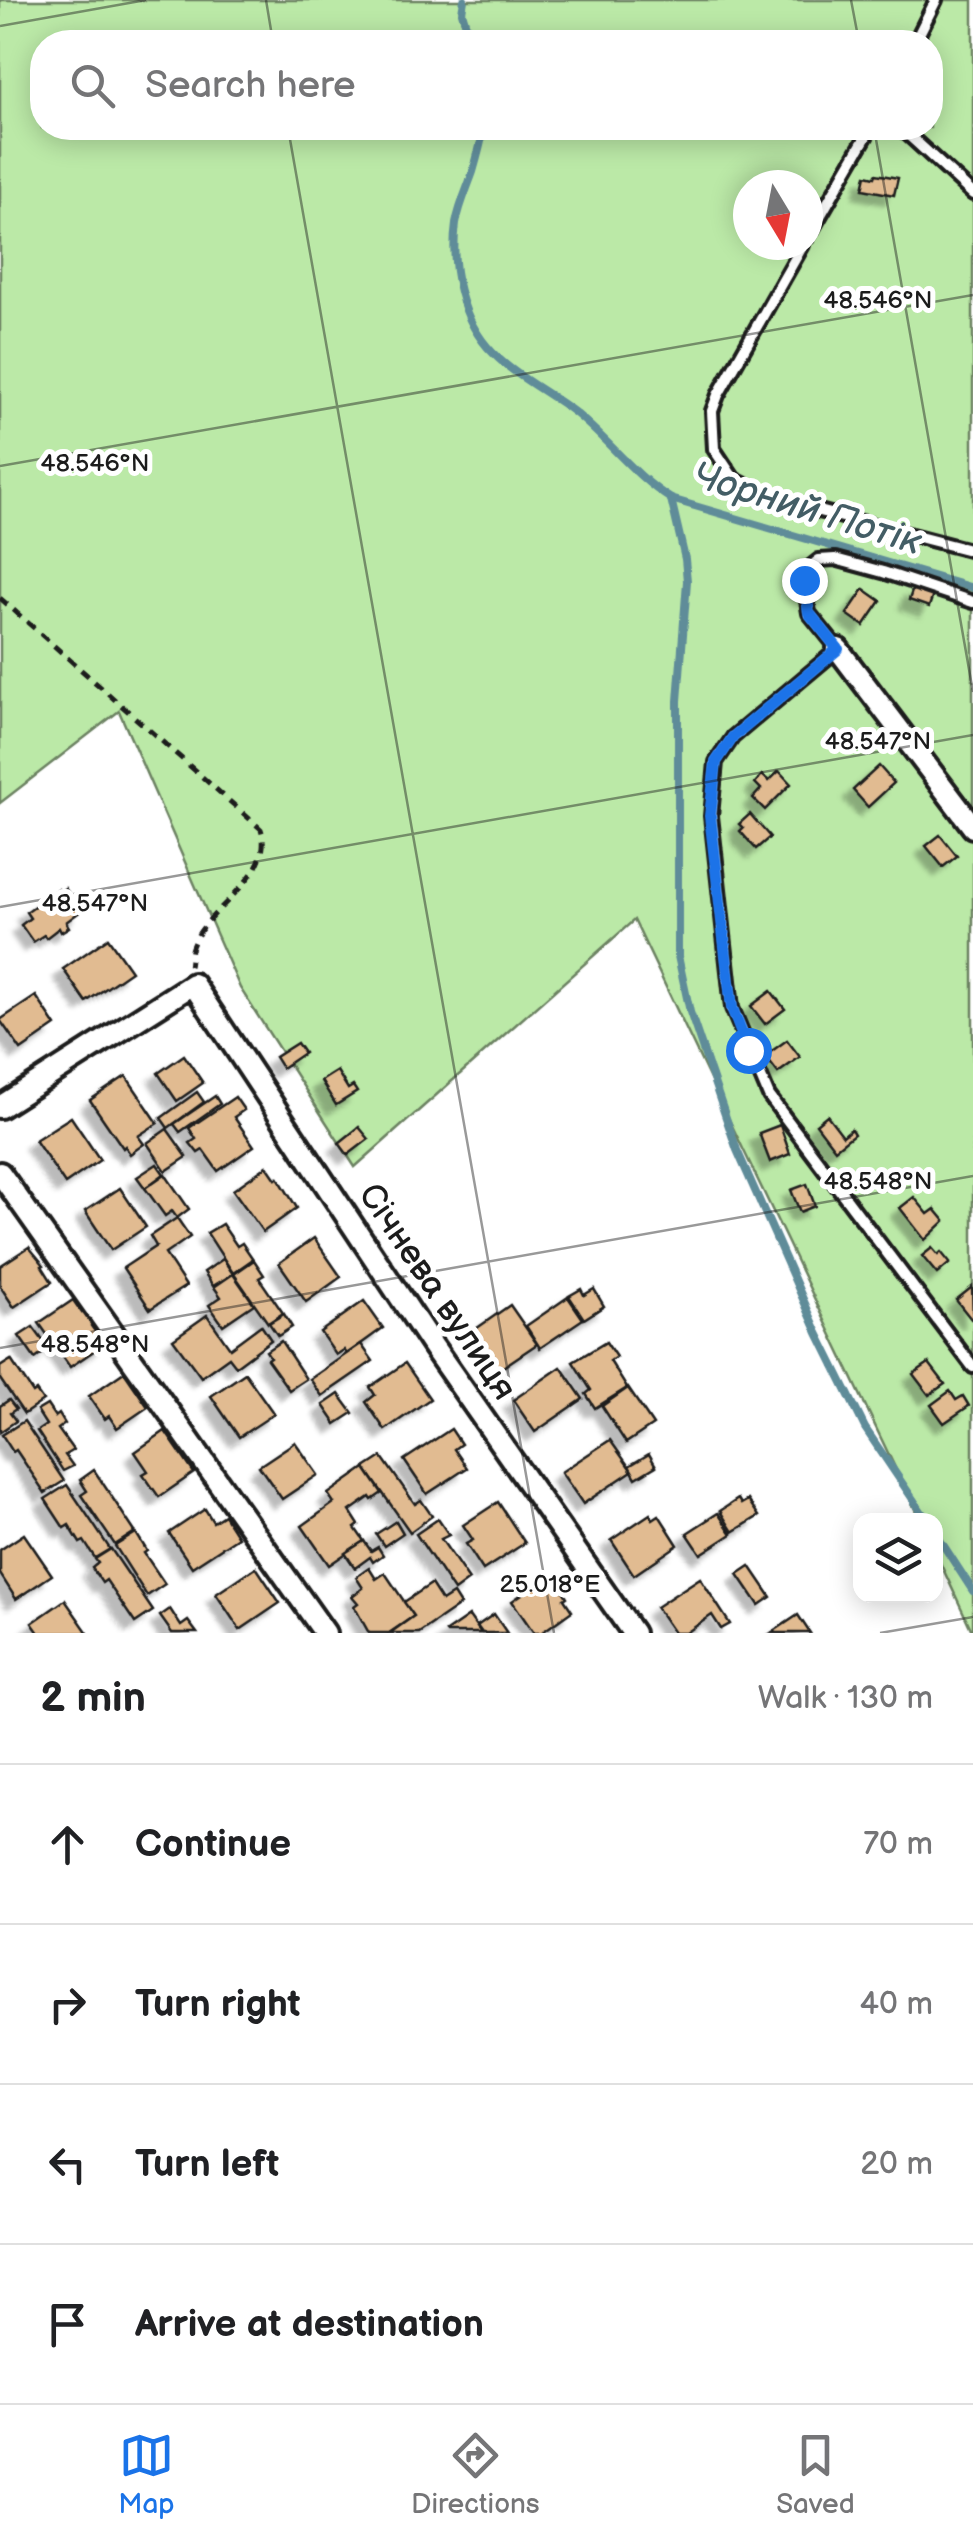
<!DOCTYPE html>
<meta charset="utf-8">
<style>
body{margin:0;font-family:"Balsamiq Sans",sans-serif;background:#f6f6f6;color:#202124}
.controls{position:absolute;right:30px;bottom:30px;display:grid;overflow:hidden;border-radius:20px;box-shadow:0 5px 25px #0003}
.controls button{width:90px;height:90px;display:grid;place-items:center;padding:0;border:0;border-bottom:2px solid #e0e0e0;background:#fff;color:#202124;font:50px sans-serif}
.compass{position:absolute;left:733px;top:170px;width:90px;height:90px;border-radius:50%;background:#fff;box-shadow:0 5px 25px #0003;rotate:170deg}
.stop{position:absolute;width:30px;height:30px;margin:-22px;border:8px solid #1a73e8;border-radius:50%;background:#fff}
.stop.end{background:#1a73e8;border-color:#fff;box-shadow:0 2px 10px #0008}
.list{margin:0;padding:0;list-style:none}
h2{display:flex;justify-content:space-between;align-items:center;height:130px;margin:0;padding:0 40px;font-size:42px}
h2 small{font-size:32px;font-weight:400;color:#757577}
.list li{display:grid;grid-template-columns:65px 1fr auto;gap:30px;align-items:center;box-sizing:border-box;height:160px;padding:0 40px;border-top:2px solid #e0e0e0}
.list b{display:block;font-size:38px;white-space:nowrap}
.list em{font-size:32px;font-style:normal;color:#757577}
.icon{flex:none;width:55px;height:55px;fill:none;stroke:currentColor;stroke-width:2;stroke-linecap:round;stroke-linejoin:round}
.map{position:relative;flex:none;width:973px;height:1633px;overflow:hidden}
.search{position:absolute;background:#fff;box-shadow:0 5px 25px #0003;left:30px;right:30px;top:30px;height:110px;display:flex;align-items:center;gap:25px;box-sizing:border-box;padding:0 35px;border-radius:40px;color:#757577;font-size:38px}
.sheet{height:770px;background:#fff}
nav{display:flex;justify-content:space-around;align-items:center;box-sizing:border-box;height:140px;border-top:2px solid #e0e0e0;background:#fff;font-size:28px;color:#757577}
nav a{display:grid;justify-items:center;gap:5px}
nav .on{color:#1a73e8}
.map>svg:first-child{display:block}
</style>
<div class="map">
<svg width="973" height="1633" viewBox="0 0 973 1633">
<defs>
<filter id="shadow"><feDropShadow dx="-9" dy="9" stdDeviation="2.5" flood-color="#0004"/></filter>
</defs>
<rect width="100%" height="100%" fill="#fff"/>
<filter id="ink" filterUnits="userSpaceOnUse"><feTurbulence type="fractalNoise" baseFrequency=".01" numOctaves="2"/><feDisplacementMap in="SourceGraphic" scale="20" xChannelSelector="R" yChannelSelector="G"/><feConvolveMatrix kernelMatrix="1 2 1 2 8 2 1 2 1" color-interpolation-filters="sRGB"/></filter>
<g filter="url(#ink)">
<path fill="#bbe9a7" stroke="#6c8262" stroke-width="2.5" fill-rule="evenodd" d="M0,0H973V1633L936,1554V1520H920L634,920L355,1167L240,988L119,711L0,803ZM42,42H930V128H42ZM748,185H808V245H748Z"/>
<g fill="none" stroke-linecap="round" stroke-linejoin="round">
<g stroke="#5f8c99" stroke-width="8">
<polyline points="464,0 462,12 471,42"/>
<path d="M484,128C481,143 477,158 473,172C467,189 459,206 456,224C450,267 461,321 493,353C514,375 549,393 574,412C608,439 634,476 671,499L973,588"/>
<polyline points="671,499 685,559 687,581 678,701 678,956 690,1012 737,1150 818,1333 865,1428 927,1520"/>
<polyline points="936,1534 973,1591"/>
</g>
</g>
<g fill="#e1bb91" stroke="#1c1c1c" stroke-width="2.5" filter="url(#shadow)">
<polygon points="876,174 898,178 894,195 863,189 866,175 875,177"/>
<polygon points="913,588 933,595 929,607 909,600"/>
<polygon points="864,589 881,601 864,626 847,614"/>
<polygon points="879,766 894,783 868,807 853,790"/>
<polygon points="779,771 791,784 765,810 753,798 761,789 755,783 762,775 769,781"/>
<polygon points="750,814 770,837 756,849 740,831 743,828 739,824"/>
<polygon points="940,835 957,856 943,867 926,846"/>
<polygon points="65,888 81,911 66,922 69,927 61,932 59,928 46,938 44,935 33,942 21,925 30,918 26,912 58,889 60,892"/>
<polygon points="108,938 131,971 86,1002 63,969"/>
<polygon points="771,991 785,1009 765,1024 751,1006"/>
<polygon points="36,996 56,1026 21,1050 0,1020"/>
<polygon points="787,1040 800,1057 778,1073 765,1056"/>
<polygon points="297,1043 304,1053 282,1068 275,1057"/>
<polygon points="184,1055 203,1083 177,1101 158,1073"/>
<polygon points="337,1071 348,1089 353,1086 357,1092 336,1105 321,1081"/>
<polygon points="126,1076 158,1123 138,1136 144,1144 130,1154 125,1146 123,1148 90,1100"/>
<polygon points="197,1092 204,1102 168,1128 161,1118"/>
<polygon points="215,1096 220,1104 180,1132 174,1124"/>
<polygon points="235,1097 244,1110 234,1117 254,1146 218,1171 203,1150 198,1153 190,1143 196,1139 189,1128"/>
<polygon points="827,1115 843,1136 851,1129 854,1134 835,1149 816,1124"/>
<polygon points="71,1117 100,1160 65,1184 35,1140"/>
<polygon points="780,1125 790,1154 770,1162 759,1133"/>
<polygon points="359,1127 369,1139 348,1155 339,1143"/>
<polygon points="167,1129 187,1157 166,1171 147,1143"/>
<polygon points="157,1164 164,1174 145,1188 137,1177"/>
<polygon points="267,1166 276,1179 278,1177 297,1208 263,1232 233,1190"/>
<polygon points="165,1174 189,1209 177,1218 172,1211 165,1216 145,1188"/>
<polygon points="807,1184 815,1206 800,1212 791,1190"/>
<polygon points="120,1188 146,1227 111,1250 85,1211"/>
<polygon points="914,1197 928,1214 935,1209 945,1221 925,1240 900,1208"/>
<polygon points="177,1218 190,1237 165,1254 186,1286 150,1309 123,1268 156,1246 150,1236"/>
<polygon points="222,1224 237,1246 242,1243 253,1259 233,1273 207,1233"/>
<polygon points="314,1238 341,1277 306,1302 279,1263"/>
<polygon points="29,1247 44,1265 42,1266 52,1282 14,1307 0,1286 0,1266"/>
<polygon points="932,1248 938,1255 941,1252 950,1263 937,1274 922,1256"/>
<polygon points="223,1259 233,1274 213,1286 204,1272"/>
<polygon points="254,1260 264,1275 259,1278 283,1313 268,1323 234,1274"/>
<polygon points="233,1274 254,1304 223,1325 209,1305 221,1297 214,1287"/>
<polygon points="972,1287 973,1318 971,1319 956,1300"/>
<polygon points="581,1289 584,1295 594,1289 604,1306 584,1319 569,1296"/>
<polygon points="568,1297 583,1319 540,1348 526,1326"/>
<polygon points="73,1300 82,1313 85,1311 94,1323 91,1326 104,1344 70,1367 39,1323"/>
<polygon points="364,1301 383,1328 347,1354 344,1350 336,1355 320,1332"/>
<polygon points="510,1305 537,1344 497,1371 470,1333"/>
<polygon points="284,1314 292,1327 278,1336 269,1323"/>
<polygon points="207,1315 230,1348 261,1325 271,1340 236,1366 229,1357 201,1377 173,1339"/>
<polygon points="33,1327 49,1349 35,1359 19,1336"/>
<polygon points="281,1341 306,1379 289,1390 267,1359 270,1357 266,1351"/>
<polygon points="606,1342 616,1357 610,1361 627,1388 595,1408 586,1394 591,1390 573,1362"/>
<polygon points="361,1344 373,1361 322,1396 310,1379"/>
<polygon points="11,1360 33,1393 36,1391 43,1401 24,1414 0,1379 0,1367"/>
<polygon points="405,1363 430,1399 385,1430 366,1402 375,1395 370,1387"/>
<polygon points="929,1363 945,1384 929,1395 913,1374"/>
<polygon points="561,1367 583,1399 535,1432 513,1400"/>
<polygon points="124,1372 148,1407 117,1428 109,1416 105,1419 89,1396"/>
<polygon points="245,1373 274,1414 239,1437 211,1396"/>
<polygon points="628,1388 653,1425 626,1443 602,1406"/>
<polygon points="950,1391 956,1400 963,1396 969,1406 944,1423 931,1405"/>
<polygon points="339,1394 353,1413 336,1424 323,1405"/>
<polygon points="9,1400 16,1409 10,1413 16,1421 0,1432 0,1406"/>
<polygon points="47,1405 55,1417 59,1414 65,1424 58,1429 73,1450 65,1455 73,1466 63,1471 37,1431 46,1425 37,1411"/>
<polygon points="24,1421 64,1481 45,1493 16,1450 13,1452 2,1435"/>
<polygon points="451,1429 461,1444 454,1449 467,1468 427,1494 404,1460"/>
<polygon points="165,1431 194,1473 159,1497 143,1474 148,1471 135,1452"/>
<polygon points="610,1440 632,1471 583,1504 561,1472"/>
<polygon points="295,1442 318,1475 282,1499 259,1466"/>
<polygon points="649,1454 656,1466 636,1478 629,1466"/>
<polygon points="382,1457 415,1504 421,1500 432,1516 410,1532 365,1468"/>
<polygon points="365,1468 382,1493 372,1500 370,1497 350,1511 359,1525 355,1528 364,1541 329,1565 302,1526 334,1503 328,1494"/>
<polygon points="94,1470 135,1532 115,1545 81,1495 87,1491 80,1480"/>
<polygon points="67,1485 110,1549 95,1558 84,1541 80,1543 69,1525 64,1528 45,1499"/>
<polygon points="738,1499 741,1504 748,1500 759,1516 733,1532 720,1511"/>
<polygon points="498,1502 525,1543 483,1570 466,1544 473,1540 463,1525"/>
<polygon points="205,1509 213,1522 224,1515 238,1537 192,1567 169,1533"/>
<polygon points="718,1513 732,1534 701,1554 687,1533"/>
<polygon points="650,1514 653,1519 659,1515 678,1545 634,1575 611,1540"/>
<polygon points="438,1519 449,1535 441,1539 469,1580 454,1591 416,1534"/>
<polygon points="396,1521 403,1533 384,1546 376,1534"/>
<polygon points="136,1533 147,1551 144,1553 165,1584 147,1596 115,1546"/>
<polygon points="24,1534 52,1575 16,1599 0,1574 0,1550"/>
<polygon points="364,1541 371,1551 378,1547 383,1555 373,1562 370,1557 355,1568 345,1553"/>
<polygon points="111,1549 153,1611 135,1623 106,1580 102,1583 92,1568 98,1563 95,1559"/>
<polygon points="750,1566 771,1597 759,1605 738,1574"/>
<polygon points="256,1567 280,1603 240,1630 216,1594"/>
<polygon points="369,1568 376,1579 385,1573 414,1616 389,1633 369,1633 354,1606 358,1603 352,1596 363,1588 356,1577"/>
<polygon points="548,1576 555,1587 559,1584 567,1597 564,1599 572,1611 541,1633 534,1633 512,1601"/>
<polygon points="700,1578 730,1624 721,1629 712,1615 686,1633 674,1633 656,1607"/>
<polygon points="431,1584 442,1601 453,1594 460,1605 419,1633 390,1633 414,1616 404,1602"/>
<polygon points="65,1600 88,1633 39,1633 32,1623"/>
<polygon points="170,1609 181,1626 188,1621 197,1633 172,1633 160,1616"/>
<polygon points="494,1614 507,1633 482,1633 477,1626"/>
<polygon points="798,1615 810,1633 771,1633"/>
<polygon points="469,1616 481,1633 447,1633 446,1632"/>
</g>
<g fill="none" stroke-linecap="round" stroke-linejoin="round">
<g stroke="#1c1c1c" stroke-width="18">
<g id="lane">
<polyline points="915,42 936,0"/>
<polyline points="901,128 973,194"/>
<polyline points="808,237 871,128"/>
<polyline points="803,245 718,395 712,411 714,449 734,479 773,499 973,551"/>
<polyline points="973,602 883,572 835,559 819,560 809,568 804,581 809,613 838,649 733,737 716,762 711,816 732,1008 769,1096 973,1367"/>
</g>
</g>
<g stroke="#1c1c1c" stroke-width="28">
<g id="street">
<polyline points="838,649 973,827"/>
<polyline points="0,1107 193,984 434,1348 633,1633"/>
<polyline points="0,1173 325,1633"/>
</g>
</g>
<path stroke="#1c1c1c" stroke-width="5" stroke-dasharray="10 8" stroke-linecap="butt" d="M0,598L261,829C277,877 202,909 191,950C190,952 190,964 189,966"/>
<use href="#lane" stroke="#fff" stroke-width="10"/>
<use href="#street" stroke="#fff" stroke-width="20"/>
</g>
</g>
<g fill="none" stroke-linecap="round" stroke-linejoin="round" filter="url(#ink)">
<polyline stroke="#1a73e8" stroke-width="12" points="748,1050 732,1008 710,816 716,762 733,737 838,649 809,613 804,580"/>
</g>
<path fill="none" stroke="#1c1c1c" stroke-width="2.5" stroke-opacity="0.45" d="M266,0L273,42M851,0L859,42M0,26L146,0M288,128L554,1633M874,128L973,692M0,466L973,295M0,907L973,735M0,1348L973,1176M880,1633L973,1617"/>
<g text-anchor="middle" dominant-baseline="central" stroke-width="10" stroke-linejoin="round" paint-order="stroke">
<g font-size="35" fill="#1c1c1c" stroke="#fff">
<text transform="translate(437 1292) rotate(56)">Січнева вулиця</text>
</g>
<g font-size="38" font-style="italic" fill="#435d65" stroke="#fff">
<text transform="translate(807 509) rotate(17)">Чорний Потік</text>
</g>
</g>
<g font-size="25" text-anchor="middle" fill="#1c1c1c" stroke="#fff" stroke-width="10" stroke-linejoin="round" paint-order="stroke">
<text x="878" y="308">48.546°N</text>
<text x="95" y="471">48.546°N</text>
<text x="878" y="749">48.547°N</text>
<text x="95" y="911">48.547°N</text>
<text x="878" y="1189">48.548°N</text>
<text x="95" y="1352">48.548°N</text>
<text x="550" y="1592">25.018°E</text>
</g>
</svg>
<div class="controls">
<button><svg class="icon" aria-label="layers" viewBox="0 0 24 24"><path d="M12 4l9 5-9 5-9-5zM3 14l9 5 9-5"/></svg></button>
</div>
<svg class="compass" viewBox="-18 -18 36 36"><path d="M0-13l5 13h-10z" fill="#e53935"/><path d="M0 13l5-13h-10z" fill="#757577"/></svg>
<div class="stop" style="left:748px;top:1050px"></div>
<div class="stop end" style="left:804px;top:580px"></div>
<div class="search"><svg class="icon" aria-label="search" viewBox="0 0 24 24"><circle cx="10" cy="10" r="6"/><path d="M15 15l6 6"/></svg>Search here</div>
</div>
<section class="sheet">
<h2>2 min<small>Walk · 130 m</small></h2>
<ul class="list">
<li><svg class="icon" aria-label="ahead" viewBox="0 0 24 24"><path d="M12 20V5M6 11l6-6 6 6"/></svg><div><b>Continue</b></div><em>70 m</em></li>
<li><svg class="icon" aria-label="right" viewBox="0 0 24 24"><path d="M7 20v-9h11M14 6l5 5-5 5"/></svg><div><b>Turn right</b></div><em>40 m</em></li>
<li><svg class="icon" aria-label="left" viewBox="0 0 24 24"><path d="M17 20v-9H6M10 6l-5 5 5 5"/></svg><div><b>Turn left</b></div><em>20 m</em></li>
<li><svg class="icon" aria-label="arrive" viewBox="0 0 24 24"><path d="M6 21V4h12l-3 4 3 4H6"/></svg><div><b>Arrive at destination</b></div></li>
</ul>
</section>
<nav>
<a class="on"><svg class="icon" aria-label="map" viewBox="0 0 24 24"><path d="M3 6l6-2 6 2 6-2v14l-6 2-6-2-6 2zM9 4v14M15 6v14"/></svg>Map</a>
<a><svg class="icon" aria-label="directions" viewBox="0 0 24 24"><path d="M12 3l9 9-9 9-9-9zM9 14v-3h6M13 9l2 2-2 2"/></svg>Directions</a>
<a><svg class="icon" aria-label="saved" viewBox="0 0 24 24"><path d="M7 4h10v16l-5-4-5 4z"/></svg>Saved</a>
</nav>
